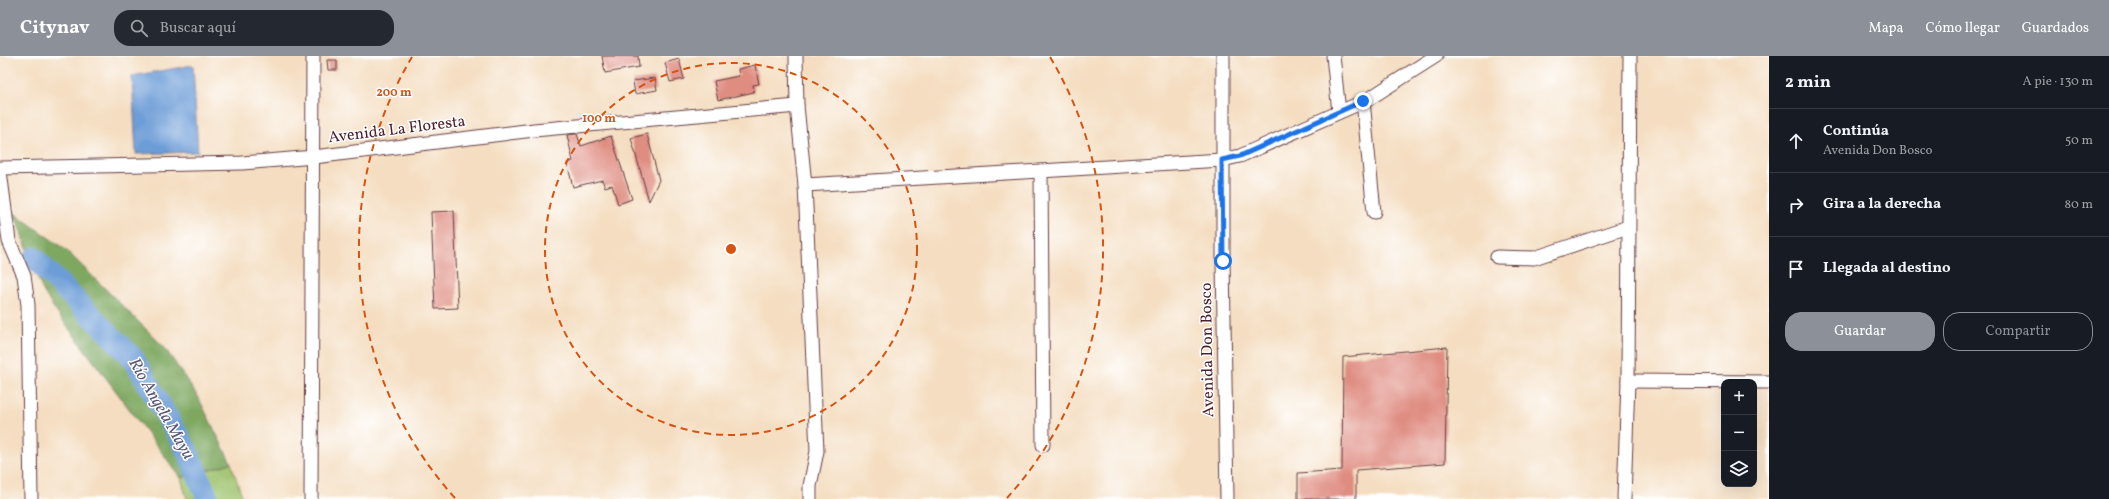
<!DOCTYPE html>
<html lang="es">
<meta charset="utf-8">
<style>
body{margin:0;font-family:Vollkorn,serif;background:#242831;color:#f1f3f6}
.controls{position:absolute;right:12px;bottom:12px;display:grid;overflow:hidden;border-radius:8px;box-shadow:0 4px 16px #0002}
.controls button{width:36px;height:36px;display:grid;place-items:center;padding:0;border:0;border-bottom:1px solid #363941;background:#171b24;color:#f1f3f6;font:20px sans-serif}
.stop{position:absolute;width:12px;height:12px;margin:-9px;border:3px solid #1a73e8;border-radius:50%;background:#fff}
.stop.end{background:#1a73e8;border-color:#fff;box-shadow:0 1px 4px #0008}
.list{margin:0;padding:0;list-style:none}
h2{display:flex;justify-content:space-between;align-items:center;height:52px;margin:0;padding:0 16px;font-size:17px}
h2 small{font-size:13px;font-weight:400;color:#9ea1a6}
.list li{display:grid;grid-template-columns:26px 1fr auto;gap:12px;align-items:center;box-sizing:border-box;height:64px;padding:0 16px;border-top:1px solid #363941}
.list b{display:block;font-size:15px;white-space:nowrap}
.list p{margin:0;font-size:13px;white-space:nowrap;color:#9ea1a6}
.list em{font-size:13px;font-style:normal;color:#9ea1a6}
.actions{display:flex;gap:8px;padding:12px 16px}
.actions a{flex:1;padding:9px 0;border:1px solid #8c9099;border-radius:16px;text-align:center;font-size:14px;color:#8c9099}
.actions .main{background:#8c9099;color:#fff}
.icon{flex:none;width:22px;height:22px;fill:none;stroke:currentColor;stroke-width:2;stroke-linecap:round;stroke-linejoin:round}
.map{position:relative;flex:none;width:1769px;height:443px;overflow:hidden}
header{display:flex;align-items:center;gap:24px;box-sizing:border-box;height:56px;padding:0 20px;background:#8c9099;color:#fff}
header strong{font-size:19px}
nav{display:flex;gap:22px;margin-inline-start:auto;font-size:14px}
.search{width:280px;height:36px;background:#242831;display:flex;align-items:center;gap:10px;box-sizing:border-box;padding:0 14px;border-radius:16px;color:#9ea1a6;font-size:15px}
main{display:flex}
aside{flex:1;background:#171b24}
.map>svg:first-child{display:block}
</style>
<header>
<strong>Citynav</strong>
<div class="search"><svg class="icon" aria-label="search" viewBox="0 0 24 24"><circle cx="10" cy="10" r="6"/><path d="M15 15l6 6"/></svg>Buscar aquí</div>
<nav><a>Mapa</a><a>Cómo llegar</a><a>Guardados</a></nav>
</header>
<main>
<div class="map">
<svg width="1769" height="443" viewBox="0 0 1769 443">
<rect width="100%" height="100%" fill="#fff"/>
<filter id="ink" filterUnits="userSpaceOnUse"><feTurbulence type="fractalNoise" baseFrequency=".025" numOctaves="2"/><feDisplacementMap in="SourceGraphic" scale="8" xChannelSelector="R" yChannelSelector="G"/><feConvolveMatrix kernelMatrix="1 2 1 2 8 2 1 2 1" color-interpolation-filters="sRGB"/></filter>
<filter id="wash" filterUnits="userSpaceOnUse"><feTurbulence type="fractalNoise" baseFrequency=".012" numOctaves="4" result="noise"/><feDisplacementMap in="SourceGraphic" scale="16" xChannelSelector="R" yChannelSelector="G"/><feGaussianBlur stdDeviation="0.9" result="paint"/><feColorMatrix in="noise" values="0 0 0 0 0 0 0 0 0 0 0 0 0 0 0 0 0 1.4 0 .05"/><feComposite in="paint" operator="in"/></filter>
<g filter="url(#wash)">
<rect width="100%" height="100%" fill="#f4ddc0"/>
<polygon fill="#9dc26c" stroke="#74704c" points="231,407 243,443 187,443 181,422"/>
<polygon fill="#7ea860" stroke="#646446" points="14,157 66,194 165,292 198,341 231,407 181,422 55,254 42,233"/>
<polygon fill="#6d9dd7" stroke="#5c5e81" points="193,9 198,96 136,98 132,20"/>
<g fill="none" stroke-linecap="round" stroke-linejoin="round">
<polyline stroke="#6d9dd7" stroke-width="22" points="34,202 133,302 187,395 208,443"/>
</g>
<g id="blocks">
<g fill="#df8c81">
<polygon points="602,0 638,0 639,11 605,17"/>
<polygon points="679,3 684,23 670,26 665,7"/>
<polygon points="327,4 337,4 337,14 328,14"/>
<polygon points="755,9 759,28 753,29 754,36 718,44 714,25 739,20 738,13"/>
<polygon points="655,22 657,34 635,38 633,25"/>
<polygon points="577,78 581,90 611,80 632,143 618,148 612,129 605,131 602,124 573,131 567,107 573,105 567,79"/>
<polygon points="647,78 659,124 649,145 631,82"/>
<polygon points="454,155 458,252 435,253 431,156"/>
<polygon points="1447,291 1445,407 1356,414 1356,443 1298,443 1298,417 1342,414 1343,301"/>
</g>
</g>
</g>
<g filter="url(#ink)">
<use href="#blocks" fill-opacity="0" stroke="#643c41" stroke-width="1"/>
<g fill="none" stroke-linecap="round" stroke-linejoin="round">
<g stroke="#643c41" stroke-width="15">
<g id="minor">
<polyline points="796,0 797,50 805,129 817,395 810,430 810,443"/>
<polyline points="1223,0 1223,205 1227,443"/>
<polyline points="1333,0 1339,56"/>
<polyline points="1363,45 1374,156"/>
<polyline points="0,112 242,107 314,101 534,74 797,50"/>
<polyline points="0,115 9,185 24,220 28,249 31,443"/>
<polyline points="1041,115 1043,389"/>
<polyline points="805,129 1222,104 1240,100 1367,44 1436,0"/>
<polyline points="1497,201 1534,202 1628,171"/>
<polyline points="1628,325 1769,326"/>
<polyline points="311,443 313,0"/>
<polyline points="1624,443 1628,325 1630,0"/>
</g>
</g>
<use href="#minor" stroke="#fff" stroke-width="13"/>
</g>
</g>
<g fill="none" stroke-linecap="round" stroke-linejoin="round" filter="url(#ink)">
<polyline stroke="#1a73e8" stroke-width="5" points="1223,205 1222,104 1240,100 1363,45"/>
</g>
<g fill="none" stroke="#d8530f" stroke-width="2" stroke-dasharray="7 5">
<circle cx="731" cy="193" r="186"/>
<path d="M455 442A372 372 0 0 1 412 1M1050 1A372 372 0 0 1 1007 442"/>
</g>
<g text-anchor="middle" dominant-baseline="central" stroke-width="3" stroke-linejoin="round" paint-order="stroke">
<g font-size="16" fill="#4a1f2b" stroke="#fff">
<text transform="translate(397 74) rotate(-7)">Avenida La Floresta</text>
<text transform="translate(1208 294) rotate(-91)">Avenida Don Bosco</text>
</g>
<g font-size="17" font-style="italic" fill="#5a5878" stroke="#fff">
<text transform="translate(161 353) rotate(60)">Río Angela Mayu</text>
</g>
</g>
<circle cx="731" cy="193" r="6" fill="#d8530f" stroke="#fff" stroke-width="2"/>
<g font-size="12" text-anchor="middle" font-weight="bold" fill="#d8530f" stroke="#fff" stroke-width="3" stroke-linejoin="round" paint-order="stroke">
<text x="394" y="40">200 m</text>
<text x="599" y="66">100 m</text>
</g>
</svg>
<div class="controls">
<button>+</button>
<button>−</button>
<button><svg class="icon" aria-label="layers" viewBox="0 0 24 24"><path d="M12 4l9 5-9 5-9-5zM3 14l9 5 9-5"/></svg></button>
</div>
<div class="stop" style="left:1223px;top:205px"></div>
<div class="stop end" style="left:1363px;top:45px"></div>
</div>
<aside>
<h2>2 min<small>A pie · 130 m</small></h2>
<ul class="list">
<li><svg class="icon" aria-label="ahead" viewBox="0 0 24 24"><path d="M12 20V5M6 11l6-6 6 6"/></svg><div><b>Continúa</b><p>Avenida Don Bosco</p></div><em>50 m</em></li>
<li><svg class="icon" aria-label="right" viewBox="0 0 24 24"><path d="M7 20v-9h11M14 6l5 5-5 5"/></svg><div><b>Gira a la derecha</b></div><em>80 m</em></li>
<li><svg class="icon" aria-label="arrive" viewBox="0 0 24 24"><path d="M6 21V4h12l-3 4 3 4H6"/></svg><div><b>Llegada al destino</b></div></li>
</ul>
<div class="actions"><a class="main">Guardar</a><a>Compartir</a></div>
</aside>
</main>
